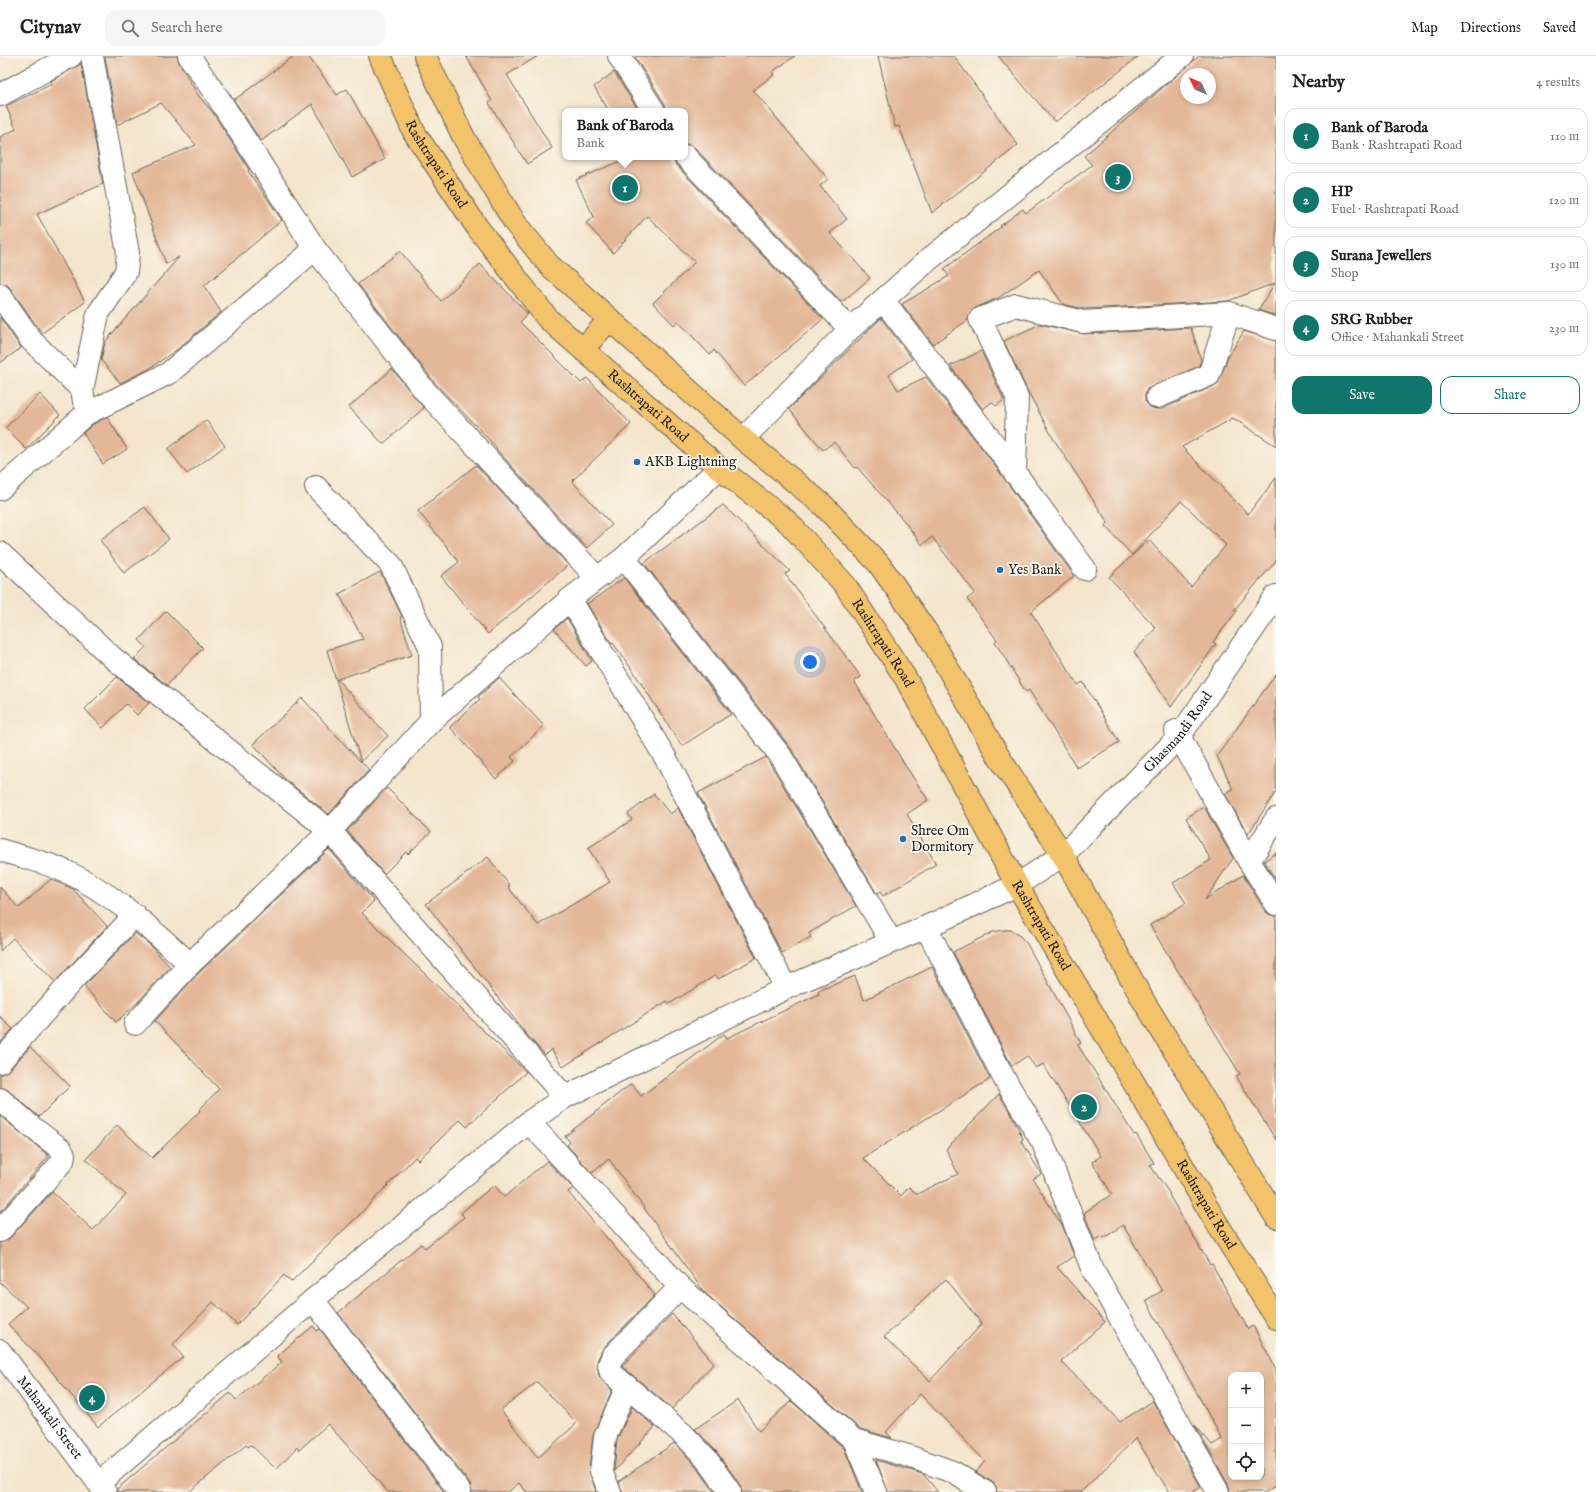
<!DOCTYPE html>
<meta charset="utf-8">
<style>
body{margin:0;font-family:"IM FELL English",serif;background:#f6f6f6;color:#202124}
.controls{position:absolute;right:12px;bottom:12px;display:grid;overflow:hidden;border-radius:8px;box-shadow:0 2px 6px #0003}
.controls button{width:36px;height:36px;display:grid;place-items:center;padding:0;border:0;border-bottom:1px solid #e0e0e0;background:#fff;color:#202124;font:20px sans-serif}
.compass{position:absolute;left:1180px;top:12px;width:36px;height:36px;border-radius:50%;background:#fff;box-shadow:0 2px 6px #0003;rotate:314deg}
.you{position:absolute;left:810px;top:606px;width:14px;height:14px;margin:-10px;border:3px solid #fff;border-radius:50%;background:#1a73e8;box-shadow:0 0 0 6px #1a73e833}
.badge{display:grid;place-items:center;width:26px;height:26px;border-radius:50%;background:#0f766e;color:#fff;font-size:13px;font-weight:700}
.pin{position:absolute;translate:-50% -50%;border:2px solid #fff;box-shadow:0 1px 4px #0006}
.popup{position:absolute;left:562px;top:52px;width:126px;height:52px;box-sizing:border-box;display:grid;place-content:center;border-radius:8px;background:#fff;filter:drop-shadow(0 1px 3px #0005);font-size:13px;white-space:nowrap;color:#757577}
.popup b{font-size:15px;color:#202124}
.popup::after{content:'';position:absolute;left:50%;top:100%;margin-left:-8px;border:8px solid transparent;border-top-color:#fff}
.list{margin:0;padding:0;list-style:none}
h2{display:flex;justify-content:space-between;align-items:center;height:52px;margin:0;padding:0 16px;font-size:17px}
h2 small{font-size:13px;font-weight:400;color:#757577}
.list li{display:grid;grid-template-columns:26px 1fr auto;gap:12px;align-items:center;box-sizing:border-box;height:56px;margin:0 8px 8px;padding:0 8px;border:1px solid #e0e0e0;border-radius:12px}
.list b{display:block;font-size:15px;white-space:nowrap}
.list p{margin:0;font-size:13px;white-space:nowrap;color:#757577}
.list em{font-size:13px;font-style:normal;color:#757577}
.actions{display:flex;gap:8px;padding:12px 16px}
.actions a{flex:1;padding:9px 0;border:1px solid #0f766e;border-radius:12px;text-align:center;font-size:14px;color:#0f766e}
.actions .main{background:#0f766e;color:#fff}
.icon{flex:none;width:22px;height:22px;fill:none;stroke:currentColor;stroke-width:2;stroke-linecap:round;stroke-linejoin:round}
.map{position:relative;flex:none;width:1276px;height:1436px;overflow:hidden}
header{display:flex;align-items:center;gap:24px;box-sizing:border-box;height:56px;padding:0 20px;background:#fff;border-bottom:1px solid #e0e0e0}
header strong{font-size:19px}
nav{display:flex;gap:22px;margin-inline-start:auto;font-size:14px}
.search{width:280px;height:36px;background:#f6f6f6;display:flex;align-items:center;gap:10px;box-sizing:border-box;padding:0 14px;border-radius:12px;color:#757577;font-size:15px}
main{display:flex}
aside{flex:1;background:#fff}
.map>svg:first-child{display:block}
</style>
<header>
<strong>Citynav</strong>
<div class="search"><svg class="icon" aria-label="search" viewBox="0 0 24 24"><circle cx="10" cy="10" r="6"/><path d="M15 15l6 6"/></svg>Search here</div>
<nav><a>Map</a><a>Directions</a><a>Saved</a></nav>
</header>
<main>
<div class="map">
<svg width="1276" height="1436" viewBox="0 0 1276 1436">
<rect width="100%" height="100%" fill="#fbf7ec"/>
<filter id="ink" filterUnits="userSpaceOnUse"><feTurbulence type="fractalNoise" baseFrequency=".025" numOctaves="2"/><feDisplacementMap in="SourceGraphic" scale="8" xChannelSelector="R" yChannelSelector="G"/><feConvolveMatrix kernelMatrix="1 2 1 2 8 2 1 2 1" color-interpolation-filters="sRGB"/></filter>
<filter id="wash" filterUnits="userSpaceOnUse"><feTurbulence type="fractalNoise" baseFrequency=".012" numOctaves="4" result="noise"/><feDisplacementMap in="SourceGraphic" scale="16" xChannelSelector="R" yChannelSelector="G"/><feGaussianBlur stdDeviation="0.9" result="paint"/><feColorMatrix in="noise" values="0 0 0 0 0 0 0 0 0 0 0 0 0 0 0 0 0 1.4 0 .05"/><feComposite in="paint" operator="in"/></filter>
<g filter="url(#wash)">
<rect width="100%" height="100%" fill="#f4e5cc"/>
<g id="blocks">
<g fill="#e3b797" fill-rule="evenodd">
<polygon points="105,0 177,0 179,7 198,39 214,58 249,114 248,115 282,164 204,230 221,256 175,295 147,314 120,327 101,304 105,286 179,201 166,208 133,116 196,89 161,47 117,69"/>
<polygon points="294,0 308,0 337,39 347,33 385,103 352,121 312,48 261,85 234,44"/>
<polygon points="466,0 538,0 507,19 552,92 527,108 489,47 492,45"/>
<polygon points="637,0 795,0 772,16 774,19 753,34 828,123 820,130 847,163 830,177 870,222 842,246 694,91 685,88 685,55 666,55 665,48 635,1"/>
<polygon points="878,0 954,0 1018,89 932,157 899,70 895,71"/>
<polygon points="998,0 1139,0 1055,66"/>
<path d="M1199,0H1276V260L1258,254L1275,227L1228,245L1084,253L1063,248L1039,214L998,242L975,252L970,256L968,264L933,288L902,248L949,220L944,213L1001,171L1000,170L1023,153L1026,157L1092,109L1084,100ZM1186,18H1210V42H1186Z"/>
<polygon points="81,8 103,128 37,158 85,246 42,277 10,232 6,228 0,227 0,81 16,73 6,50 52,28 51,25"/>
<polygon points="614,16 639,55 609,55 594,31"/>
<polygon points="630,101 673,101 676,109 823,263 744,330 714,294 710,299 678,265 674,269 653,247 695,206 647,160 613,197 586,167 594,161 576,124"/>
<polygon points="400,195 441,245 480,208 528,258 520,266 581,327 587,322 631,368 572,425 612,469 587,492 496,393 497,392 435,327 358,228"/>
<polygon points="0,261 21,292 0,307"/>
<polygon points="881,262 912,303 889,319 898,334 926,321 988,400 1074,520 1031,556 1078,629 1083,626 1119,686 1077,712 1029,634 1026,636 995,586 997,584 967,543 975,537 932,481 922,489 904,465 857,411 855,412 834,386 823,394 789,353"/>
<polygon points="1040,268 1084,278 1191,272 1201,304 1199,310 1147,333 1145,339 1145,345 1150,351 1156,353 1162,353 1218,328 1228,301 1244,275 1276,285 1276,390 1233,362 1182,391 1248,458 1276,422 1276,505 1234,554 1237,555 1213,586 1216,588 1171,651 1134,596 1156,572 1109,521 1149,484 1191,531 1226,489 1181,445 1132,499 1105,470 1108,467 1053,382 1027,334 1004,285"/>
<polygon points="981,295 1004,344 996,350 992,346 983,353 950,310"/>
<polygon points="392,313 424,352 383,388 349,351"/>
<polygon points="40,338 60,359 26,393 5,372"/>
<polygon points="107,361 127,393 103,408 83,377 93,368"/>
<polygon points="206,364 225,390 187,418 168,393"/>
<polygon points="476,409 568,509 488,578 441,520 459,506 418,455"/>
<polygon points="723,449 790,515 785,518 861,621 854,625 905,709 928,744 907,758 936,808 883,840 880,836 877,838 790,691 644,507"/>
<polygon points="145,451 169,483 124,517 100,484"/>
<polygon points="380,516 402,560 400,561 412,599 337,623 388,680 361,705 369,714 329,758 286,724 253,688 302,642 361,706 327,594 363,583 339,538"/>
<polygon points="624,522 731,658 682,690 633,615 613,587 612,588 587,548"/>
<polygon points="166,555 203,592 167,629 134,603 146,591 139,584"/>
<polygon points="567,562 592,605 586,610 554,573"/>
<polygon points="1276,618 1276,736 1248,778 1225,738 1233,733 1217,700"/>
<polygon points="117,621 149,647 137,659 126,648 103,672 85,653"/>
<polygon points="499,622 544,670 511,701 515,705 496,723 450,671 480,643 478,641"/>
<polygon points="766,701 856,850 809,877 811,881 782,897 698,737"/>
<polygon points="387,732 431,776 408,798 406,796 384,818 347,775"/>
<polygon points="654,738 670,758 678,752 756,902 718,923 716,919 669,948 667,945 563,1011 551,993 545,999 526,978 426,848 488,801 510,830 508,831 538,869 610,826 588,792 632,764 628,758"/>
<polygon points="1204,751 1233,802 1205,844 1243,819 1265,855 1270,859 1276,860 1276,1084 1236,1020 1240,1018 1150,869 1186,847 1173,827 1211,804 1186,762"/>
<polygon points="329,793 374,845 362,857 526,1016 467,1071 460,1064 418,1104 415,1101 360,1158 291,1226 284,1219 237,1269 213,1246 173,1288 183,1301 98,1371 43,1305 8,1268 27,1251 0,1226 0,1187 9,1183 52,1136 93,1174 126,1139 86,1103 117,1069 152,1102 200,1055 199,1054 219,1033 155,965 199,917"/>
<polygon points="1276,797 1276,824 1264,805"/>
<polygon points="51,823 73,833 107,870 55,926 13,882 0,895 0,831 19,852"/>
<path d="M1004,874H1011L1020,880L1027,888L1081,987L1078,989L1134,1079L1136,1078L1154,1107L1150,1109L1170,1138L1169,1139L1210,1209L1212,1208L1248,1273L1253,1270L1276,1313V1430L1266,1436H1230L1229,1430L1195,1369L1212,1389L1222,1383L1146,1244L1162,1235L1123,1169L1104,1182L1102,1180L1095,1185L1084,1157L1112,1138L1092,1106L1101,1100L1043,1008L1036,1012L1027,1000L1012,1010L953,896L993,876ZM1231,1319H1261V1421H1231Z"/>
<polygon points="135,877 151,890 170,911 137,947 116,966 84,930"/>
<path d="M932,911L990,1023L863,1102L901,1140L909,1131L917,1138L958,1118L946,1093L999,1038L1012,1059L1023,1083L1021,1084L1041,1118L1033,1123L1063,1171L1074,1200L1057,1211L1105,1266L1061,1305L1120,1366L1153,1345L1201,1431L1193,1436H1169L1136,1382L1081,1436H997L996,1430L992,1426L976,1416L985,1405L920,1338L886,1376L892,1382L860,1373L704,1236L609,1103L592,1117L567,1089L570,1086L565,1080L631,1028L641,1040L724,978L727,982L819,938L818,935L855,920L864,944ZM946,1223L982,1268L930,1325L884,1281Z"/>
<polygon points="0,960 13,973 0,987"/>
<polygon points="30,991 70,1030 39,1061 8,1034 0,1031 0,1018 9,1014"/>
<polygon points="0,1060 49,1100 0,1156"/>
<path d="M547,1105L573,1132L568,1136L655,1239L603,1292L597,1305L599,1320L612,1334L593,1380L589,1414L596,1436H527L519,1427L508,1436H472L470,1428L338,1257L421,1188L425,1192L464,1161L461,1157L494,1129L504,1141ZM537,1326L577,1367L538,1402L501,1354Z"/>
<polygon points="672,1258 714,1307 672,1353 622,1310"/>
<polygon points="313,1270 317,1275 320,1273 444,1436 388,1436 328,1368 299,1394 297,1391 276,1413 251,1389 248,1391 246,1389 189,1436 117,1436 117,1433 230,1337 236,1344 282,1306 277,1300"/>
<polygon points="738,1344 759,1375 791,1345 844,1392 862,1436 742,1436 740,1429 716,1395 695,1373"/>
<polygon points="632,1351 655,1371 614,1415 617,1384"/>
<polygon points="674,1387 696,1410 715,1436 622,1436 619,1425"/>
<polygon points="876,1404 923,1418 938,1436 888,1436"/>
</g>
</g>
</g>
<g filter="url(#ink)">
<use href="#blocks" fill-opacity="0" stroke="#68625a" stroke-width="1"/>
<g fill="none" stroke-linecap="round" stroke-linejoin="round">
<g stroke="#68625a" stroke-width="24">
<g id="minor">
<polyline points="189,0 219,43 315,193 425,335 597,522"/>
<polyline points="619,0 654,55"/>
<polyline points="685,100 850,273"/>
<polyline points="0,239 31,284 82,334 84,345"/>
<polyline points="883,244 998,393 1085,513"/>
<polyline points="82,334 98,258 126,216 128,197 92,0"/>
<polyline points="1157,341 1209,319 1229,257"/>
<polyline points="743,383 850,273 927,205 1182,0"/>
<polyline points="1015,418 1017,341 980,263 1016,249 1083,266 1229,257 1276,273"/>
<polyline points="316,431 391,509 430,591 431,665"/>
<polyline points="0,433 86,358 169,317 315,193"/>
<polyline points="0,497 113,602 330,775 565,1041"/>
<polyline points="624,502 780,699 891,885"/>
<polyline points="570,543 665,701 786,932"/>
<polyline points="1176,675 1249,805 1276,848"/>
<path d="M0,794C22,801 46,806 67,816C114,838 152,874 190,908"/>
<polyline points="1249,805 1276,763"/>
<polyline points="926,871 1005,1024 1043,1087 1092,1212 1218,1436"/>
<polyline points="135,968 190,908 330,775 431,665 570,543 624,502 719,412"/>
<polyline points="0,1006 72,925 135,859"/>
<polyline points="0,1043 33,1072 61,1093 64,1099 63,1105 0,1175"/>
<polyline points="529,1066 680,1231 854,1384 908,1400 953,1416 985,1436"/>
<polyline points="680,1231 612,1301 609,1309 611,1317 684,1379 706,1402 730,1436"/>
<polyline points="313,1244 460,1436"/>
<polyline points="854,1384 876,1436"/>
<polyline points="610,1436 601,1415 605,1381 627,1330"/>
</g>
</g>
<g stroke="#68625a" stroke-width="24">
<g id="tertiary">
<polyline points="0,39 71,0"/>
<path id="s1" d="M0,1295L105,1436"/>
<path id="s2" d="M99,1427L313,1244L529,1066L565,1041L786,932L926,871L1017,829L1063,799L1179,681L1276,540"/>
</g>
</g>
<g stroke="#68625a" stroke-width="24">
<g id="primary">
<path id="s3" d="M380,0L414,76L477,171L548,263L719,412L788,466L845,529L906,623L1017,829L1213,1161L1276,1262"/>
<polyline points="425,0 464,82 515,167 549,209 743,383 823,449 879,508 928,578 999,701 1063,799 1143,944 1276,1161"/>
<polyline points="583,293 609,264"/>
</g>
</g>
<use href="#minor" stroke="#fff" stroke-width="22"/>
<use href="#tertiary" stroke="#fff" stroke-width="22"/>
<use href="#primary" stroke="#f2c36a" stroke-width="22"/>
</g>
</g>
<g fill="#1f6fb2" stroke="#fbf7ec" stroke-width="1.5">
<circle cx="637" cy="406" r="4"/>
<circle cx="1000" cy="514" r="4"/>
<circle cx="903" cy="783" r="4"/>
</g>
<g text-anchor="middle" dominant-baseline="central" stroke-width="3.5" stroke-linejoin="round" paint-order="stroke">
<g font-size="14" fill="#1c1c1c" stroke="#fbf7ec">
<text stroke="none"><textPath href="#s3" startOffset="122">Rashtrapati Road</textPath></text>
<text stroke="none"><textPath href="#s3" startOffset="446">Rashtrapati Road</textPath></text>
<text stroke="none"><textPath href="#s3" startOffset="782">Rashtrapati Road</textPath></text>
<text stroke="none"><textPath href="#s2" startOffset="1328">Ghasmandi Road</textPath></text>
<text stroke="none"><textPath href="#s3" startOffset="1106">Rashtrapati Road</textPath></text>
<text stroke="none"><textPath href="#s3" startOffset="1430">Rashtrapati Road</textPath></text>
<text stroke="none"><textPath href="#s1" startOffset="83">Mahankali Street</textPath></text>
</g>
<g font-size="14" fill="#1c1c1c" stroke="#fbf7ec" text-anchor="start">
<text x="645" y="406">AKB Lightning</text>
<text x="1008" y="514">Yes Bank</text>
<text x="911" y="775">Shree Om<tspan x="911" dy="16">Dormitory</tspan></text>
</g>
</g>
</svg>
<div class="controls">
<button>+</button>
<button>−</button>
<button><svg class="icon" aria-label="locate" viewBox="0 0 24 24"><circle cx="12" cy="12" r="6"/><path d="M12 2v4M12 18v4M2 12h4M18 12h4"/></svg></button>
</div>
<svg class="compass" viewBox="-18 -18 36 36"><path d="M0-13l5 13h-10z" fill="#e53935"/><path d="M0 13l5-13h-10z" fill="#757577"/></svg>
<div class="you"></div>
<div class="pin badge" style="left:625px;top:132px">1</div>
<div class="popup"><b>Bank of Baroda</b>Bank</div>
<div class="pin badge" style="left:1084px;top:1051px">2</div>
<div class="pin badge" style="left:1118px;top:121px">3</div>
<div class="pin badge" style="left:92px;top:1342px">4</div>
</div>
<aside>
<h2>Nearby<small>4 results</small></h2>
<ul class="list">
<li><span class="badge">1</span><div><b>Bank of Baroda</b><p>Bank · Rashtrapati Road</p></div><em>110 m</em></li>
<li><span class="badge">2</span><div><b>HP</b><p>Fuel · Rashtrapati Road</p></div><em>120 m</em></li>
<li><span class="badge">3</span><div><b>Surana Jewellers</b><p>Shop</p></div><em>130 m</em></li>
<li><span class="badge">4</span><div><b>SRG Rubber</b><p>Office · Mahankali Street</p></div><em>230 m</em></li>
</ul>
<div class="actions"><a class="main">Save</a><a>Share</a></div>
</aside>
</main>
